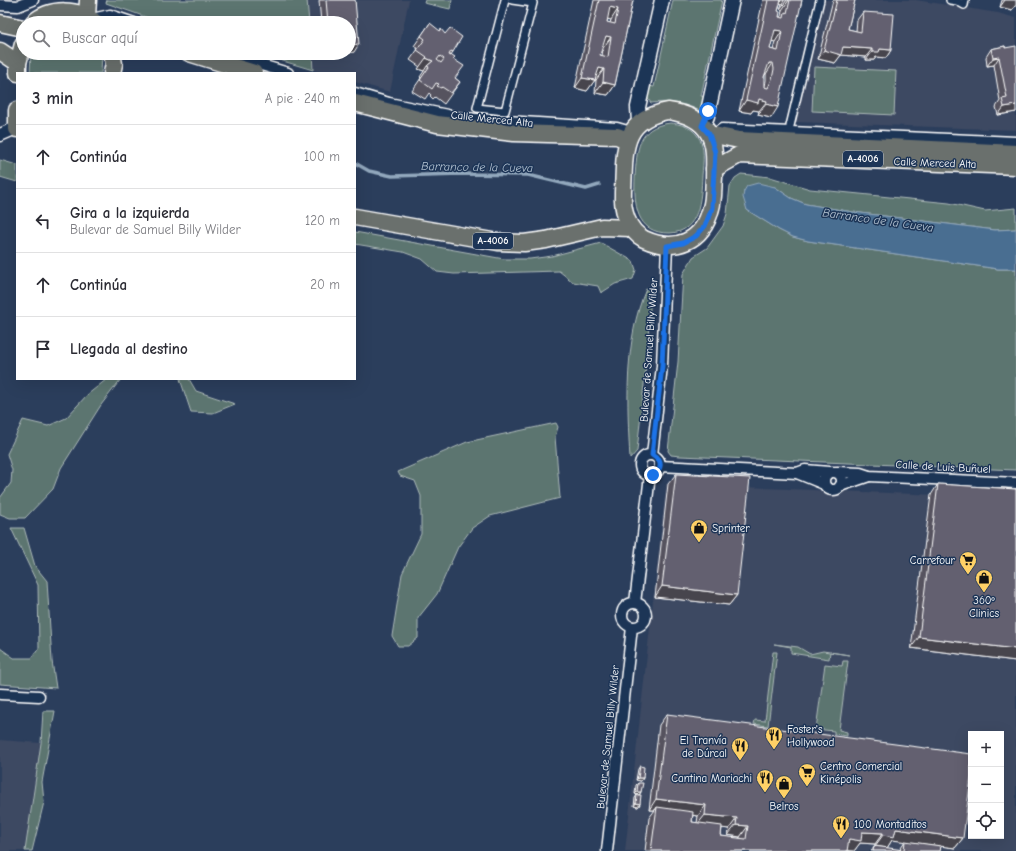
<!DOCTYPE html>
<html lang="es">
<meta charset="utf-8">
<style>
body{margin:0;font-family:"Comic Neue",sans-serif;background:#f7f7f7;color:#2b2b33}
.controls{position:absolute;right:12px;bottom:12px;display:grid;overflow:hidden;border-radius:0px;box-shadow:0 4px 16px #0002}
.controls button{width:36px;height:36px;display:grid;place-items:center;padding:0;border:0;border-bottom:1px solid #e1e1e2;background:#fff;color:#2b2b33;font:20px sans-serif}
.stop{position:absolute;width:12px;height:12px;margin:-9px;border:3px solid #1a73e8;border-radius:50%;background:#fff}
.stop.end{background:#1a73e8;border-color:#fff;box-shadow:0 1px 4px #0008}
.list{margin:0;padding:0;list-style:none}
h2{display:flex;justify-content:space-between;align-items:center;height:52px;margin:0;padding:0 16px;font-size:17px}
h2 small{font-size:13px;font-weight:400;color:#7c7c81}
.list li{display:grid;grid-template-columns:26px 1fr auto;gap:12px;align-items:center;box-sizing:border-box;height:64px;padding:0 16px;border-top:1px solid #e1e1e2}
.list b{display:block;font-size:15px;white-space:nowrap}
.list p{margin:0;font-size:13px;white-space:nowrap;color:#7c7c81}
.list em{font-size:13px;font-style:normal;color:#7c7c81}
.icon{flex:none;width:22px;height:22px;fill:none;stroke:currentColor;stroke-width:2;stroke-linecap:round;stroke-linejoin:round}
.map{position:relative;flex:none;width:1016px;height:851px;overflow:hidden}
.search{position:absolute;background:#fff;box-shadow:0 4px 16px #0002;left:16px;top:16px;width:340px;height:44px;display:flex;align-items:center;gap:10px;box-sizing:border-box;padding:0 14px;border-radius:22px;color:#7c7c81;font-size:15px}
.panel{position:absolute;background:#fff;box-shadow:0 4px 16px #0002;left:16px;top:72px;width:340px;height:308px;border-radius:0px}
.map>svg:first-child{display:block}
</style>
<div class="map">
<svg width="1016" height="851" viewBox="0 0 1016 851">
<rect width="100%" height="100%" fill="#2b3e5c"/>
<filter id="ink" filterUnits="userSpaceOnUse"><feTurbulence type="fractalNoise" baseFrequency=".025" numOctaves="2"/><feDisplacementMap in="SourceGraphic" scale="8" xChannelSelector="R" yChannelSelector="G"/><feConvolveMatrix kernelMatrix="1 2 1 2 8 2 1 2 1" color-interpolation-filters="sRGB"/></filter>
<g filter="url(#ink)">
<g fill="#3c4862" fill-rule="evenodd">
<polygon points="307,0 409,0 390,92 355,82 355,73 323,73 313,70 312,53 349,53 349,23 309,23"/>
<polygon points="825,0 916,0 998,13 1016,18 1016,130 796,122"/>
<path d="M666,484L1016,498V851H625ZM971,734H1001V836H971Z"/>
<polygon points="0,740 41,743 25,851 0,851"/>
</g>
<g fill="#5b7470" stroke="#adbab8">
<polygon points="107,0 307,0 309,23 163,23 106,3"/>
<polygon points="425,0 452,0 450,9 424,3"/>
<path d="M673,0H722L701,96L706,97L702,112C685,103 671,101 651,103L646,96L649,86L654,87Z"/>
<polygon points="31,53 102,53 101,73 30,73"/>
<polygon points="256,53 312,53 313,70"/>
<polygon points="814,67 896,71 894,115 812,111"/>
<path d="M670,123C680,124 690,126 697,135C706,146 703,162 702,176C701,198 700,232 670,233C635,234 634,203 635,177C637,150 637,127 670,123Z"/>
<polygon points="0,160 17,165 17,182 0,177"/>
<polygon points="741,174 770,177 810,189 949,203 985,211 1016,208 1016,229 995,230 853,212 806,204 791,198 775,187 744,191 747,210 779,230 793,237 808,241 998,269 1016,269 1016,470 680,456 671,455 668,451 678,362 683,274 693,257 707,248 723,226 727,214 730,186 735,178"/>
<polygon points="355,232 504,259 530,259 552,256 601,243 633,261 636,270 633,279 615,284 601,293 598,286 573,282 559,271 454,274 437,272 422,259 403,252 355,244"/>
<path d="M646,289L651,291L647,356L637,451L630,459C627,404 624,341 646,289Z"/>
<polygon points="107,379 121,379 101,405 61,468 53,489 25,518 10,518 0,514 0,498 11,483 12,470 7,454 23,420 48,426 66,418 87,395"/>
<polygon points="180,379 189,379 196,391 235,404 213,413 191,412"/>
<polygon points="556,423 558,427 555,437 560,498 490,516 472,528 458,547 437,594 418,618 418,638 408,646 398,646 392,636 402,574 421,534 421,496 415,481 400,476 398,472 467,442"/>
<polygon points="11,528 24,528 35,566 47,581 52,661 56,688 0,684 0,648 14,658 32,658 39,648 38,585"/>
<polygon points="774,644 798,647 810,654 823,651 849,655 830,652 829,659 791,653 791,647"/>
<polygon points="773,652 777,652 768,726 754,724 755,720 765,721"/>
<polygon points="843,661 848,661 839,730 847,732 847,736 834,734 834,731 816,729 825,664 842,666"/>
<polygon points="43,711 55,711 42,782 44,802 32,851 25,851 41,743"/>
</g>
<polygon fill="#496e91" stroke="#92a8bd" points="758,183 775,187 791,198 806,204 853,212 995,230 1016,229 1016,269 998,269 808,241 793,237 779,230 747,210 743,197 744,191 747,186"/>
<g fill="none" stroke-linecap="round" stroke-linejoin="round">
<polyline stroke="#92a8bd" stroke-width="3.5" points="355,163 369,171 392,176 460,174 528,175 586,189 599,185"/>
<g stroke="#fff" stroke-width="10">
<g id="pedestrian">
<polyline points="505,0 477,108 505,111 533,3 512,0"/>
<polyline points="950,0 957,1 964,5 965,0"/>
<polyline points="790,126 820,0"/>
</g>
</g>
<g stroke="#fff" stroke-width="13">
<g id="minor">
<polyline points="0,5 18,6 33,0"/>
<polyline points="92,19 110,15 134,23"/>
<polyline points="222,53 288,73"/>
<polyline points="355,93 389,103 462,118 617,128 631,132"/>
<polyline points="715,135 722,129 1016,142"/>
<circle cx="650" cy="465" r="10"/>
<polyline points="652,455 662,366 667,246"/>
<polyline points="660,466 797,473 824,484"/>
<circle cx="833" cy="481" r="9"/>
<polyline points="837,472 860,473 869,476 1016,483"/>
<polyline points="797,473 805,470 829,472"/>
<polyline points="840,486 869,476"/>
<polyline points="635,603 650,475"/>
<circle cx="634" cy="615" r="12"/>
<polyline points="0,694 39,696"/>
<polyline points="607,851 632,627"/>
</g>
</g>
<g stroke="#fff" stroke-width="15">
<polyline id="tertiary" points="0,135 16,128"/>
</g>
<g stroke="#fff" stroke-width="17">
<g id="secondary">
<polyline points="639,122 638,107 662,0"/>
<polyline points="703,126 707,116 732,0"/>
</g>
</g>
<g stroke="#fff" stroke-width="19">
<g id="primary">
<polyline points="87,16 88,0"/>
<polyline points="0,23 23,28"/>
<path d="M33,23C50,7 79,8 96,23"/>
<polyline points="0,51 18,63"/>
<polyline points="112,53 114,64 112,73"/>
<polyline points="189,53 254,73"/>
<polyline points="18,73 18,63 23,44"/>
<polyline points="355,103 437,124 514,133 617,136 627,140"/>
<polyline points="17,110 17,129"/>
<path d="M668,111C683,113 701,119 709,134C716,147 714,163 714,178C713,188 714,199 711,208C703,242 675,253 644,239C627,230 622,210 623,192C625,152 620,120 668,111Z"/>
<polyline points="709,134 739,140 1016,153"/>
<polyline points="714,169 739,155 1016,166"/>
<polyline points="355,217 498,242 524,243 546,240 602,227 631,228"/>
</g>
</g>
<use href="#pedestrian" stroke="#1d3557" stroke-width="7"/>
<use href="#minor" stroke="#1d3557" stroke-width="10"/>
<use href="#tertiary" stroke="#1d3557" stroke-width="12"/>
<use href="#secondary" stroke="#1d3557" stroke-width="14"/>
<use href="#primary" stroke="#6b706d" stroke-width="16"/>
</g>
<g fill="#56535f" stroke="#fff" fill-rule="evenodd">
<polygon points="319,0 355,0 354,52 349,53 349,23 321,23"/>
<path d="M594,0H633L615,85L608,95L595,93L596,80H595L587,91L575,88ZM608,19L611,20L610,23L607,22ZM602,48H603L602,56L600,55Z"/>
<path d="M763,0H802L771,118L758,115L759,111L753,110L751,113L739,111ZM780,3L782,4L780,9L782,10L781,17H779L778,11ZM772,41L775,42L773,50L770,49ZM765,74H766V80L765,87H764V77Z"/>
<polygon points="833,0 855,0 848,29 856,31 857,20 863,12 891,50 886,58 876,57 874,60 866,60 866,57 841,55 835,63 818,59"/>
<polygon points="1002,0 1016,0 1015,6 1012,10 1000,7"/>
<polygon points="430,23 453,52 450,56 453,59 455,78 460,82 444,104 435,97 433,99 430,96 431,95 429,93 425,99 412,91 421,78 420,77 424,71 418,69 420,67 410,60 418,49 414,46"/>
<polygon points="1005,46 1016,112 998,115 996,107 1000,101 994,65 987,66 986,57 991,49"/>
<polygon points="676,474 737,595 729,605 655,597 668,484"/>
<polygon points="938,484 1016,489 1016,661 911,648 931,495"/>
<path d="M667,714L963,838L955,848L941,846L940,851H871L874,846L899,850L905,841L892,840L887,848L875,846V844L860,843L854,851H645L649,818L655,810H649L659,725ZM693,815L698,816L697,823L692,822ZM722,828L729,829L728,835L740,837V839L721,836Z"/>
<polygon points="640,766 643,778 641,781 636,780 638,769"/>
<polygon points="638,783 641,792 639,795 635,794 636,785"/>
<polygon points="637,795 640,804 638,807 634,806 635,798"/>
</g>
<g fill="#46444e" stroke="#fff">
<polygon points="779,0 784,0 782,4 780,3"/>
<polygon points="787,0 789,0 782,10 780,9"/>
<polygon points="1005,0 1016,0 1016,6 1015,6 1012,10 1000,7"/>
<polygon points="610,7 618,9 611,20 603,18"/>
<polygon points="775,30 782,31 775,42 767,40"/>
<polygon points="606,36 611,37 603,48 599,47"/>
<polygon points="359,44 354,52 349,53 349,45"/>
<polygon points="843,47 872,49 866,57 841,55 835,63 818,59 824,50"/>
<polygon points="880,49 891,50 886,58 876,57 874,60 866,60 872,52"/>
<polygon points="326,53 348,53 324,55"/>
<polygon points="999,57 994,65 987,66 993,58"/>
<polygon points="426,58 433,61 427,66 424,71 418,69"/>
<polygon points="769,63 773,63 766,74 762,73"/>
<polygon points="599,68 604,69 596,80 592,79"/>
<polygon points="582,78 595,80 587,91 575,88"/>
<polygon points="603,82 615,85 608,95 595,93"/>
<polygon points="759,99 767,101 759,111 753,110 751,113 739,111 746,100"/>
<polygon points="766,104 778,107 771,118 758,115"/>
<polygon points="1016,105 1016,112 998,115 1004,107"/>
<polygon points="662,586 737,595 729,605 655,597"/>
<polygon points="919,637 1016,649 1016,661 911,648"/>
<polygon points="638,778 643,778 641,781 636,780"/>
<polygon points="637,792 641,792 639,795 635,794"/>
<polygon points="656,799 706,805 698,816 657,810 657,807 655,810 649,810"/>
<polygon points="636,803 640,804 638,807 634,806"/>
<polygon points="705,815 737,818 729,829 697,825"/>
<polygon points="736,825 748,826 740,837 728,835"/>
<polygon points="896,829 963,838 955,848 892,840 887,848 875,846 883,835"/>
<polygon points="862,832 883,833 875,844 860,843 854,851 842,850 849,839"/>
</g>
<g fill="#64616f" stroke="#fff" fill-rule="evenodd">
<polygon points="326,0 355,0 359,44 349,45 349,23 328,23"/>
<path d="M599,0H633L615,85L603,82L604,69L599,68L595,80L582,78ZM610,7L618,9L615,24L607,22ZM606,36L611,37L608,57L600,55Z"/>
<path d="M768,0H781L778,11L780,12L779,17L784,18L785,12L787,13L790,0H802L778,107L766,104L767,101L759,99L758,103L746,100ZM775,30L782,31L778,51L770,49ZM769,63H773L774,69L772,79L768,88L764,87V77Z"/>
<polygon points="837,0 855,0 848,29 861,32 863,12 894,14 891,50 880,49 879,52 872,52 872,49 843,47 841,55 824,50"/>
<path d="M430,23L440,31L441,29L445,34L450,28L462,37L453,52L451,51L449,55L451,56L452,55L455,57L453,59L464,66L455,78L460,82L451,93L442,87L441,88L437,86L439,84L436,83L432,89L420,80L429,67L427,66L433,61L426,58L427,57L417,50L425,39L421,36ZM440,56L444,59L441,63L437,60Z"/>
<polygon points="1005,46 1005,48 1016,46 1016,105 1004,107 1002,99 1007,98 999,57 993,58 991,49"/>
<polygon points="676,474 750,478 737,595 662,586"/>
<polygon points="938,484 1016,489 1016,649 919,637"/>
<polygon points="667,714 971,754 971,777 963,838 896,829 894,837 883,835 883,833 862,832 861,841 849,839 847,851 651,851 657,807 693,812 692,822 722,826 721,836 746,839 747,832 748,826 736,825 737,818 705,815 706,805 656,799"/>
<polygon points="640,766 644,767 643,778 638,778"/>
<polygon points="638,783 643,783 641,792 637,792"/>
<polygon points="637,795 641,795 640,804 636,803"/>
<polygon points="905,841 941,846 940,851 873,851 874,846 904,850"/>
</g>
</g>
<g fill="none" stroke-linecap="round" stroke-linejoin="round" filter="url(#ink)">
<path stroke="#1a73e8" stroke-width="5" d="M653,475C659,472 662,466 659,460L652,455L662,366L667,246L683,243L696,236L705,226L712,208L715,152L709,134L702,126L708,111"/>
</g>
<defs>
<g id="shop-pin" transform="scale(0.9)"><path d="M0 17L-7.5 6A9.5 9.5 0 1 1 7.5 6Z" fill="#ffd166" stroke="#1d3557"/><path d="M-5-2.5h2.3a2.7 3.5 0 0 1 5.4 0H5L5.5 6h-11ZM-1.5-2.5h3a1.5 2.3 0 0 0-3 0Z" fill="#111"/></g>
<g id="supermarket-pin" transform="scale(0.9)"><path d="M0 17L-7.5 6A9.5 9.5 0 1 1 7.5 6Z" fill="#ffd166" stroke="#1d3557"/><path d="M-6-5.5h2.5l.6 2H6L4.5 2H-2.5L-4.4-4H-6ZM-1.5 3.2a1.3 1.3 0 1 0 .1 0ZM3 3.2a1.3 1.3 0 1 0 .1 0Z" fill="#111"/></g>
<g id="restaurant-pin" transform="scale(0.9)"><path d="M0 17L-7.5 6A9.5 9.5 0 1 1 7.5 6Z" fill="#ffd166" stroke="#1d3557"/><path d="M-5-6h1v4h1v-4h1v4h1v-4h1v5L-1.5 .5V6h-2V.5L-5-1ZM5-6V6H3V1.5H1.5Q1.5-4 5-6Z" fill="#111"/></g>
</defs>
<g fill-rule="evenodd">
<use href="#shop-pin" x="699" y="528"/>
<use href="#supermarket-pin" x="968" y="560"/>
<use href="#shop-pin" x="984" y="578"/>
<use href="#restaurant-pin" x="774" y="735"/>
<use href="#restaurant-pin" x="740" y="746"/>
<use href="#supermarket-pin" x="807" y="772"/>
<use href="#restaurant-pin" x="765" y="778"/>
<use href="#shop-pin" x="784" y="784"/>
<use href="#restaurant-pin" x="841" y="824"/>
</g>
<g text-anchor="middle" dominant-baseline="central" stroke-width="3" stroke-linejoin="round" paint-order="stroke">
<g fill="#1d3557" stroke="#bbc2cd" stroke-width="1">
<rect x="843" y="151" width="40" height="16" rx="3"/>
<rect x="473" y="233" width="40" height="16" rx="3"/>
</g>
<g font-size="10" font-weight="bold" fill="#fff">
<text x="863" y="159">A-4006</text>
<text x="493" y="241">A-4006</text>
</g>
<g font-size="11" fill="#fff" stroke="#1d3557">
<text transform="translate(492 119) rotate(6)">Calle Merced Alta</text>
<text transform="translate(935 163) rotate(2)">Calle Merced Alta</text>
<text transform="translate(649 350) rotate(-86)">Bulevar de Samuel Billy Wilder</text>
<text transform="translate(943 467) rotate(3)">Calle de Luis Buñuel</text>
<text transform="translate(608 737) rotate(-84)">Bulevar de Samuel Billy Wilder</text>
</g>
<g font-size="11" fill="#fff" stroke="#1d3557" text-anchor="start">
<text x="712" y="528">Sprinter</text>
<text x="955" y="560" text-anchor="end">Carrefour</text>
<text x="984" y="600" text-anchor="middle">360º<tspan x="984" dy="13">Clinics</tspan></text>
<text x="787" y="729">Foster's<tspan x="787" dy="13">Hollywood</tspan></text>
<text x="727" y="740" text-anchor="end">El Tranvía<tspan x="727" dy="13">de Dúrcal</tspan></text>
<text x="820" y="766">Centro Comercial<tspan x="820" dy="13">Kinépolis</tspan></text>
<text x="752" y="778" text-anchor="end">Cantina Mariachi</text>
<text x="784" y="806" text-anchor="middle">Belros</text>
<text x="854" y="824">100 Montaditos</text>
</g>
<g font-size="12" font-style="italic" fill="#b6c5d3" stroke="#1d3557">
<text transform="translate(477 167) rotate(1)">Barranco de la Cueva</text>
<text transform="translate(878 220) rotate(8)">Barranco de la Cueva</text>
</g>
</g>
</svg>
<div class="controls">
<button>+</button>
<button>−</button>
<button><svg class="icon" aria-label="locate" viewBox="0 0 24 24"><circle cx="12" cy="12" r="6"/><path d="M12 2v4M12 18v4M2 12h4M18 12h4"/></svg></button>
</div>
<div class="stop" style="left:708px;top:111px"></div>
<div class="stop end" style="left:653px;top:475px"></div>
<div class="search"><svg class="icon" aria-label="search" viewBox="0 0 24 24"><circle cx="10" cy="10" r="6"/><path d="M15 15l6 6"/></svg>Buscar aquí</div>
<section class="panel">
<h2>3 min<small>A pie · 240 m</small></h2>
<ul class="list">
<li><svg class="icon" aria-label="ahead" viewBox="0 0 24 24"><path d="M12 20V5M6 11l6-6 6 6"/></svg><div><b>Continúa</b></div><em>100 m</em></li>
<li><svg class="icon" aria-label="left" viewBox="0 0 24 24"><path d="M17 20v-9H6M10 6l-5 5 5 5"/></svg><div><b>Gira a la izquierda</b><p>Bulevar de Samuel Billy Wilder</p></div><em>120 m</em></li>
<li><svg class="icon" aria-label="ahead" viewBox="0 0 24 24"><path d="M12 20V5M6 11l6-6 6 6"/></svg><div><b>Continúa</b></div><em>20 m</em></li>
<li><svg class="icon" aria-label="arrive" viewBox="0 0 24 24"><path d="M6 21V4h12l-3 4 3 4H6"/></svg><div><b>Llegada al destino</b></div></li>
</ul>
</section>
</div>
